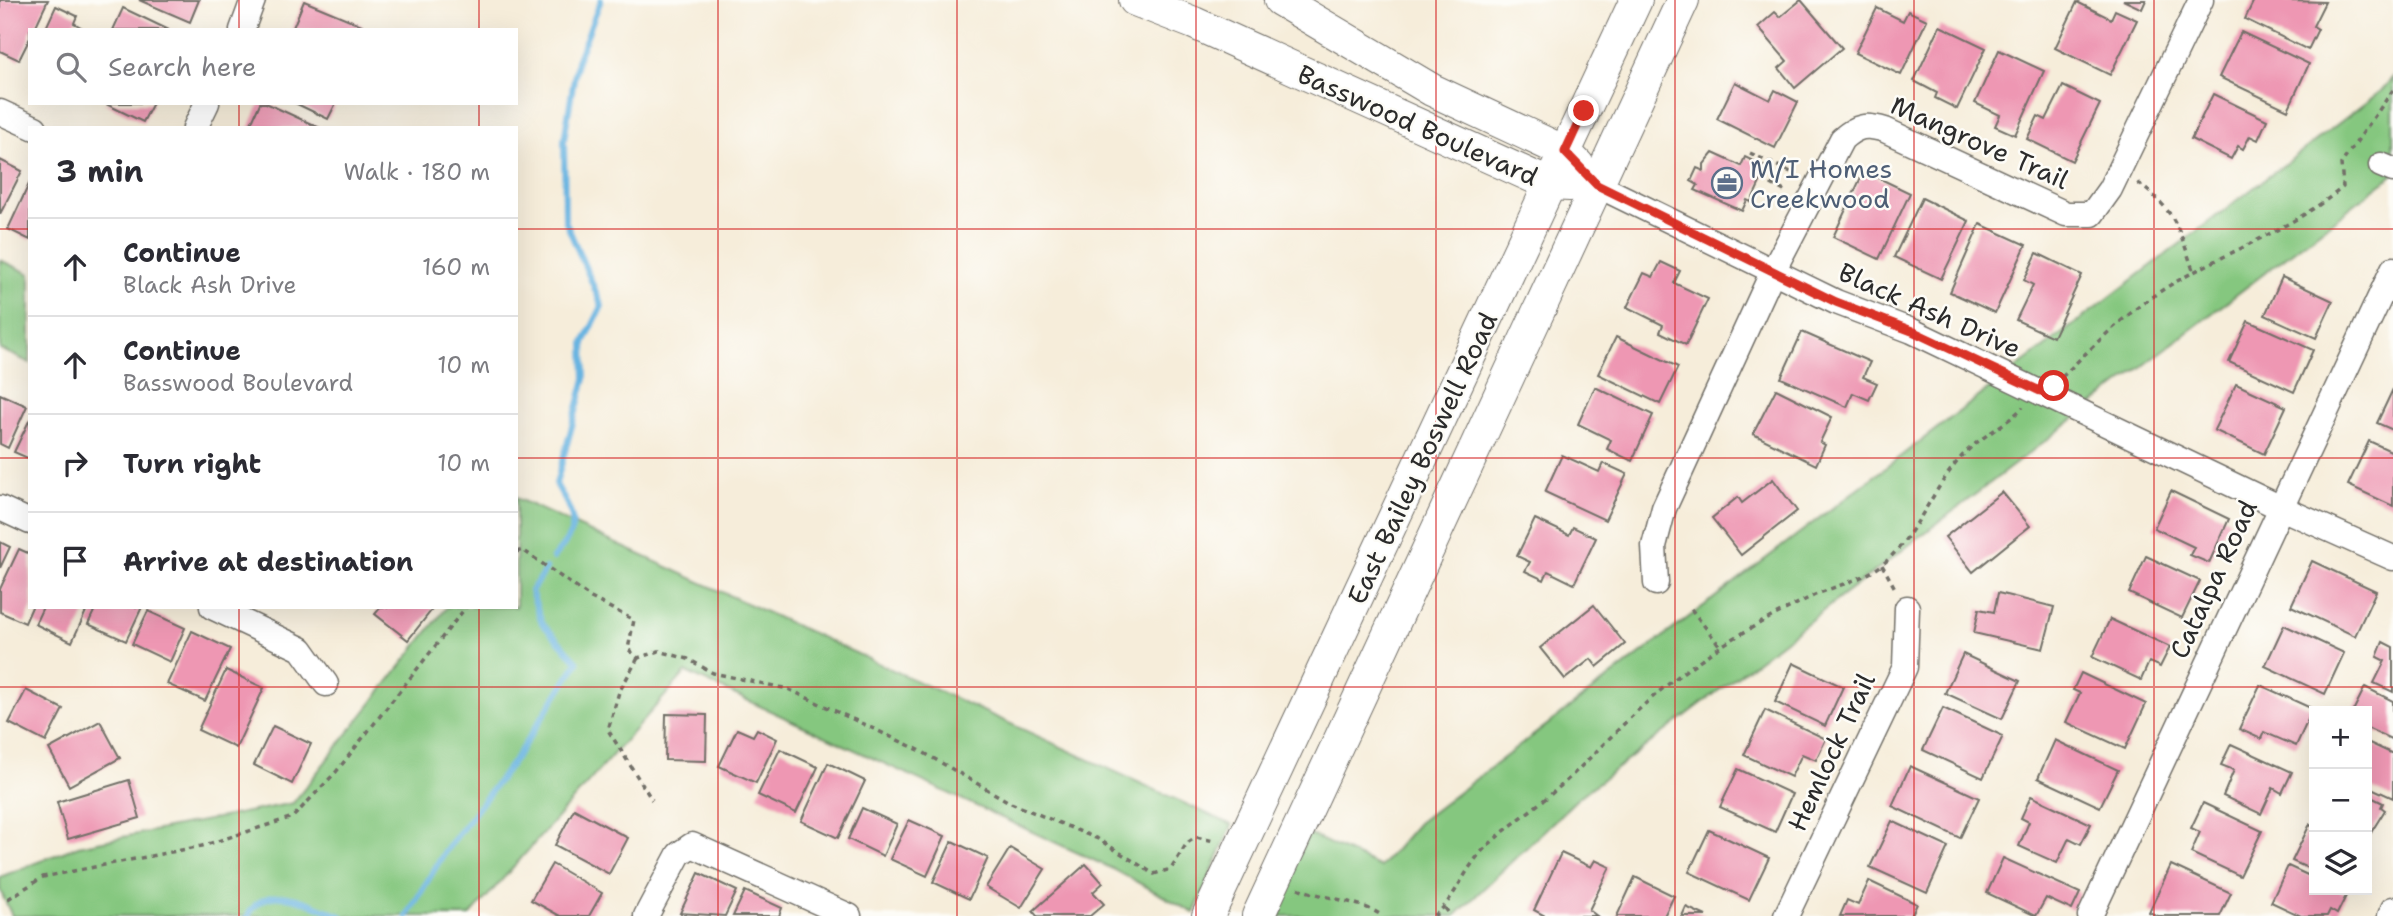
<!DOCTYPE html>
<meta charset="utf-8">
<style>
body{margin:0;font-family:"Shantell Sans",sans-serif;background:#f2f2f3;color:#2b2b33}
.controls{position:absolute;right:21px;bottom:21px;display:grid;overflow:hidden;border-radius:0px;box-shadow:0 7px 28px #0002}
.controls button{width:63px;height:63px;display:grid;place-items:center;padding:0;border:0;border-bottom:2px solid #e1e1e2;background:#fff;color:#2b2b33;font:35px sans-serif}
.stop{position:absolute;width:21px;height:21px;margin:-16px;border:5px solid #d93025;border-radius:50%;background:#fff}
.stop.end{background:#d93025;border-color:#fff;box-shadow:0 2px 7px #0008}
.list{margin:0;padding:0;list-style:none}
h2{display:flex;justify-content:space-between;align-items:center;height:91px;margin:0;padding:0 28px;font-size:30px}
h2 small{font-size:23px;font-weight:400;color:#7c7c81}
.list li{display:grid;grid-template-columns:46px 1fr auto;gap:21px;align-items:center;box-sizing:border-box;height:98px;padding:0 28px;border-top:2px solid #e1e1e2}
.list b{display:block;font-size:26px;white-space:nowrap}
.list p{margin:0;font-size:23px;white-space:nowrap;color:#7c7c81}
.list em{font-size:23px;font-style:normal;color:#7c7c81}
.icon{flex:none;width:38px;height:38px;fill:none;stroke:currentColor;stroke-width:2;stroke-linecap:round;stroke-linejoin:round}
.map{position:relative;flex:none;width:2393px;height:916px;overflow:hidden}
.search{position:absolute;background:#fff;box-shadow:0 7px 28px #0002;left:28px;top:28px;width:490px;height:77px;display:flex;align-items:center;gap:18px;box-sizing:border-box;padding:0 24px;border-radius:0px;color:#7c7c81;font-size:26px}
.panel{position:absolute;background:#fff;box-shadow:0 7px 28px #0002;left:28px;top:126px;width:490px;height:483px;border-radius:0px}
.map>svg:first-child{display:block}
</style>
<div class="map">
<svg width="2393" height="916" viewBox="0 0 2393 916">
<rect width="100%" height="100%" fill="#fdfcf7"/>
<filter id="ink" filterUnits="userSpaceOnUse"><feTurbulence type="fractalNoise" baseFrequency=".0143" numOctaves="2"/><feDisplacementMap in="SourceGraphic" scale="14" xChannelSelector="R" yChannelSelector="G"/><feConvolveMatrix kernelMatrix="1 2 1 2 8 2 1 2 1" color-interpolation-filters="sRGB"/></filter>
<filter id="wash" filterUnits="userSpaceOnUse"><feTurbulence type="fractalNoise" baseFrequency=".00686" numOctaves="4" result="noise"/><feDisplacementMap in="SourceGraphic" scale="28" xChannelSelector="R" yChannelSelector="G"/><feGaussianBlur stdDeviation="1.57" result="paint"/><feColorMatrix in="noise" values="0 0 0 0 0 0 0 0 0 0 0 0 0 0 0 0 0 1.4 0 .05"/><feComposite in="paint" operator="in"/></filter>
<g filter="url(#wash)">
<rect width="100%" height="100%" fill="#f6edda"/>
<g fill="#85c77f" stroke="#587955" stroke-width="2">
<polygon points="2393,77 2393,175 1578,798 1455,916 1268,916 1309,834 1380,867 1418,823 2381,91"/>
<polygon points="0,260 30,274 30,363 0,349"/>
<polygon points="516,498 1232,825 1194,913 1117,871 686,672 470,916 12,916 0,890 0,877 78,846 293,803 447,607 516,607"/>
</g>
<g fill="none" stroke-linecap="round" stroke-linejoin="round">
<g stroke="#68b4e1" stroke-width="6">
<path d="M553,558C581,526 576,520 556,484L585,379L584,343L602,306L565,220L564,140L577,61L601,0"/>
<path d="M248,916C267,878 311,905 341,916"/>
<polyline points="407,916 444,853 515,759 578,662 542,623 531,591 546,569"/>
</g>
</g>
<g id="blocks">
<g fill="#ee97b3">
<polygon points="0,0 48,0 34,30 30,30 30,38 19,60 0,51"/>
<polygon points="139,0 199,0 190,22"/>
<polygon points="1801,0 1842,48 1795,88 1779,68 1787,61 1758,27 1775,12 1780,17"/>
<polygon points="2123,0 2146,0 2142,9"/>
<polygon points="2254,0 2325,2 2313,26 2318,29 2308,50 2245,19"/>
<polygon points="304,1 362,25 360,30 292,30"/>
<polygon points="2077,2 2111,19 2115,10 2137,20 2110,75 2055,48"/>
<polygon points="56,6 77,16 74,23 86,30 45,30"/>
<polygon points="123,8 169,30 113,30"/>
<polygon points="1877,8 1903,21 1908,11 1927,20 1901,75 1855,53"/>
<polygon points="1940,26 1986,48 1957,109 1935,98 1937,93 1914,81"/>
<polygon points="2241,32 2309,64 2288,110 2219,77"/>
<polygon points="1999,50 2044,71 2015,135 1995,126 2000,115 1975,103"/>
<polygon points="1735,82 1770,100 1775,90 1798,102 1775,148 1717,119"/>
<polygon points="2063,86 2100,104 2072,161 2027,139 2038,116 2046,120"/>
<polygon points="2213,94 2267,120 2258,140 2250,136 2243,149 2238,146 2231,159 2191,139"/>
<polygon points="104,103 153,103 143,122"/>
<polygon points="260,103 266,103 320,128 249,128"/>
<polygon points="295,103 336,103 328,119"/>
<polygon points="1713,153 1741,166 1745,157 1764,166 1760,175 1763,176 1751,202 1747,200 1742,211 1695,190 1698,185 1691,181 1697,168 1704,171 1704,164"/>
<polygon points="0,160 22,171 0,214"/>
<polygon points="1864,171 1910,193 1879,259 1833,237"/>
<polygon points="30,182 30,240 8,229"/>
<polygon points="1922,198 1969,221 1941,279 1894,257"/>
<polygon points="1980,224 2026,245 1995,313 1950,292"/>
<polygon points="2037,253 2082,275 2053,337 2016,320 2033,285 2024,280"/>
<polygon points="1661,262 1680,271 1674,283 1708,299 1686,345 1660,332 1663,325 1627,307 1644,273 1653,277"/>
<polygon points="2282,277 2333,301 2316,338 2265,315"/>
<polygon points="2248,321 2313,350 2294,392 2229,362"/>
<polygon points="1802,332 1870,362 1863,377 1877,383 1869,400 1853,393 1847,407 1781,378"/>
<polygon points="1616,337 1678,367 1660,404 1598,374"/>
<polygon points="2236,384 2286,407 2264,454 2214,430"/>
<polygon points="1595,387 1653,415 1632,461 1607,449 1611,440 1578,424"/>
<polygon points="1776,389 1832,417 1820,442 1825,445 1816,465 1753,434"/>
<polygon points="2393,389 2393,430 2377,423"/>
<polygon points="0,394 27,406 8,448 0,444"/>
<polygon points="30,419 30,459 14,452"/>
<polygon points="2369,441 2393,452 2393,506 2348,485"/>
<polygon points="1562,455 1599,472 1603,463 1627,474 1605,520 1545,492"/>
<polygon points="1773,479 1797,511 1741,555 1712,518 1738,497 1742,503"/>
<polygon points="2171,491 2229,519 2209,563 2190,555 2194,547 2154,528"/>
<polygon points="2002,492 2030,526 1973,572 1945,537"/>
<polygon points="1535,519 1569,535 1573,527 1596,538 1574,584 1548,571 1544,580 1525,571 1530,562 1517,556"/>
<polygon points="0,542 10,547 0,568"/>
<polygon points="19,549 30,554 32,607 25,623 0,612 0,589"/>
<polygon points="2146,556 2200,581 2182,618 2129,593"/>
<polygon points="2312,561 2376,591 2355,636 2291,606"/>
<polygon points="1998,593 2054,607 2043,649 1974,633 1979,609 1994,612"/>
<polygon points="1594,605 1625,644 1597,667 1591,659 1565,679 1540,648"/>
<polygon points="43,607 88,607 72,642 35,624"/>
<polygon points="96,607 142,607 126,641 88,624"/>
<polygon points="381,607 434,607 408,640 375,614"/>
<polygon points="148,611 185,628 170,662 132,644"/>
<polygon points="2110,619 2170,647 2160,667 2149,662 2141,680 2092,657"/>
<polygon points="2284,625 2344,653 2325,694 2265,666"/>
<polygon points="192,631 230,649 205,701 167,684"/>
<polygon points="2383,642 2393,647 2393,692 2374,683 2385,661 2377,657"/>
<polygon points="1963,654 2020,681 2002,719 1945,693"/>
<polygon points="1793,663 1843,687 1825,726 1775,702"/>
<polygon points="226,670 264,688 236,748 198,730"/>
<polygon points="2081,673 2146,704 2125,749 2066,722 2080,693 2073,690"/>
<polygon points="2260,685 2313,709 2296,746 2264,732 2261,739 2239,729"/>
<polygon points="2365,687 2393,701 2393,740 2367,728 2367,711 2353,711"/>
<polygon points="26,690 63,709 46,742 9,723"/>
<polygon points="1943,708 2003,736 1983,778 1923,750"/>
<polygon points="1765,710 1826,739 1816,760 1802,754 1791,777 1744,755"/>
<polygon points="666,714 707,715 706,761 665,760"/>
<polygon points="100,721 120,758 69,786 49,749"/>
<polygon points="273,726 311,744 292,784 254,765"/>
<polygon points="737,729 753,736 757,729 777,739 756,783 719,766"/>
<polygon points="2055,740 2118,770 2100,807 2038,778"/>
<polygon points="2367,742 2393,754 2393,798 2367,786"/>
<polygon points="2231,744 2292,772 2282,793 2273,788 2261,814 2223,796 2234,770 2221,765"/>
<polygon points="780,749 818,767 796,813 758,795"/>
<polygon points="828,763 865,781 838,838 801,821"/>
<polygon points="1910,766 1979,798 1960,838 1892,806"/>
<polygon points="1738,769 1792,794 1775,832 1720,807"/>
<polygon points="129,780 140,818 68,839 57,802"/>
<polygon points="2367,795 2383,803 2381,807 2385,810 2367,839"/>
<polygon points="2031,796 2091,824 2081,844 2069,838 2057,863 2019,846 2029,822 2021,818"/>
<polygon points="2203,803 2262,831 2240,876 2191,853 2200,832 2191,828"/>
<polygon points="862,808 897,824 883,856 848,839"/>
<polygon points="574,809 628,838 609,874 555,845"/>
<polygon points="909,820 945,836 927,876 890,859"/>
<polygon points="1892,821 1948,847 1927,893 1870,867"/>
<polygon points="2310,824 2314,826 2314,871 2292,861"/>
<polygon points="1709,830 1769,858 1749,900 1689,872"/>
<polygon points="952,841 988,858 969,899 933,882"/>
<polygon points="1010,848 1045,869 1021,908 986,887"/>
<polygon points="1561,853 1591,867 1595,860 1610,867 1589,910 1597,916 1545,916 1534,910"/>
<polygon points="2003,858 2080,893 2072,910 2046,898 2036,916 1987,893"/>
<polygon points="552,864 602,893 589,916 560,916 531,900"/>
<polygon points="1086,864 1103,883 1093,892 1104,904 1090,916 1037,916 1033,911"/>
<polygon points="2171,865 2231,893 2220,916 2158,916 2149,912"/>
<polygon points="2288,866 2314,878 2314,890 2339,890 2347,894 2337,914 2330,910 2327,916 2301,916 2271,902"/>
<polygon points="699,873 737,891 725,916 680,913"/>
<polygon points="1635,877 1674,896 1664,916 1617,916"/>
<polygon points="1869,881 1917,904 1911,916 1840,916 1847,900 1858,905"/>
<polygon points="745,891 782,908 779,916 733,916"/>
<polygon points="1686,907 1706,916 1682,916"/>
</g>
</g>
</g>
<g filter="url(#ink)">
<use href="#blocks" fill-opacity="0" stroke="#726f68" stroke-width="2"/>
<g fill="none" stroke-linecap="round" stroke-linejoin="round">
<g stroke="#726f68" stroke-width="27">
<g id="minor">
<polyline points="242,30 253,0"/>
<polyline points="0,112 35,128"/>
<polyline points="195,128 207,103"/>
<polyline points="2381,165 2393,170"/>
<polyline points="1597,185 1836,302 1912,331 2279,507 2393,558"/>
<polyline points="0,508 30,522"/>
<path d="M1656,583L1654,546L1664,508L1773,271L1842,139C1857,126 1865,124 1885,130L2066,214H2092L2110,189L2201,0"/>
<polyline points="212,607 301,649 326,684"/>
<polyline points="646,916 679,854 692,845 849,916"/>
<polyline points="1786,916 1905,667 1907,608"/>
<polyline points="2090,916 2393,269"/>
<polyline points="2390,916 2393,909"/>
</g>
</g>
<g stroke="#726f68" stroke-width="34">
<g id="major">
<polyline points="1135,0 1194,23 1549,184 1570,185"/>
<polyline points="1280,0 1432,90 1565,152 1578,165"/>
<polyline points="1208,916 1636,0"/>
<polyline points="1258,916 1683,0"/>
</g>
</g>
<g stroke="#726f68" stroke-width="3.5" stroke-dasharray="5 5" stroke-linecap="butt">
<polyline points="1750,153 1795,174"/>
<polyline points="1762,179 1786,192"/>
<path d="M2138,183C2177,212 2179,229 2194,273"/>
<path d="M2062,377C2096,343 2130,309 2172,284C2229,251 2292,229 2343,187L2341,164L2393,90"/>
<polyline points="516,552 523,550 591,598 634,620 628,649 638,658 659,651 688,659 713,673 788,689 919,750 1011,803 1098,839 1154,874 1171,869 1187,843 1196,837 1214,841"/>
<polyline points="1882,565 1896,590"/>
<polyline points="1691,609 1720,646"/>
<polyline points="638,658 619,692 608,730 652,800"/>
<path d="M1298,888C1325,899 1359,900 1383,916"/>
<polyline points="8,899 43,877 202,846 293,817 336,772 466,607"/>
<polyline points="1445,908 1451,916"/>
<path d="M1434,916C1454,901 1464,869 1484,849C1510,824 1540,805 1566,781C1600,749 1630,715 1666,686C1711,649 1759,622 1811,597C1835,585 1862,581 1883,564C1918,534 1933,486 1965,453C1983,435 2006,425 2023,407"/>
</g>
<use href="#minor" stroke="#fff" stroke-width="24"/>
<use href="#major" stroke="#fff" stroke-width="32"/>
</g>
</g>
<g fill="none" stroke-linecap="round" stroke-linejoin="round" filter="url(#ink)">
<polyline stroke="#d93025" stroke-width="9" points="1584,111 1565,152 1597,185 1836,302 1912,331 2040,391 2054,386"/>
</g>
<path fill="none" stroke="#d62828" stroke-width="2" stroke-opacity="0.55" d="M239,0V30M479,0V30M718,0V916M957,0V916M1196,0V916M1436,0V916M1675,0V916M1914,0V916M2154,0V916M239,103V128M479,103V128M0,229H30M516,229H2393M0,458H30M516,458H2393M239,607V916M479,607V916M0,687H2393"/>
<defs>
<g id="office-ring" transform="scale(1.575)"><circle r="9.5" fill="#fdfcf7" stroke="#5c6f8a" stroke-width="1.5"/><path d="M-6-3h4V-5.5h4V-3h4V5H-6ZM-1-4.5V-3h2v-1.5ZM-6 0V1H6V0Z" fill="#5c6f8a"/></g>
</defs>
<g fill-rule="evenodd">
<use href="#office-ring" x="1727" y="183"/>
</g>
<g text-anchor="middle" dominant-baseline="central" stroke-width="5" stroke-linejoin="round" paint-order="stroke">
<g font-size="26" fill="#2b2b2b" stroke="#fdfcf7">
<text transform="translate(1418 125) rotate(24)">Basswood Boulevard</text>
<text transform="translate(1980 142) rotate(24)">Mangrove Trail</text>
<text transform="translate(1930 310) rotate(24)">Black Ash Drive</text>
<text transform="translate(1422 458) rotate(-65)">East Bailey Boswell Road</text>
<text transform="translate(2213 579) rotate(-65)">Catalpa Road</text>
<text transform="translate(1831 752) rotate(-65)">Hemlock Trail</text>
</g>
<g font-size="26" fill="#4e5e75" stroke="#fdfcf7" text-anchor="start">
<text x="1750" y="168">M/I Homes<tspan x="1750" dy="30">Creekwood</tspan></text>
</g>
</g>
</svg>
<div class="controls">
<button>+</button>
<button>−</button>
<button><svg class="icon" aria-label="layers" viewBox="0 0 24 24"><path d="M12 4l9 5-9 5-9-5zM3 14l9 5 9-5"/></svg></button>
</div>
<div class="stop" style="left:2054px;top:386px"></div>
<div class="stop end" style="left:1584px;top:111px"></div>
<div class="search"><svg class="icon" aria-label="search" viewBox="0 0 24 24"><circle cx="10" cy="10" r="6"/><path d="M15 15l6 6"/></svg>Search here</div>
<section class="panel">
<h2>3 min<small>Walk · 180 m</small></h2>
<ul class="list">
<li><svg class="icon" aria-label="ahead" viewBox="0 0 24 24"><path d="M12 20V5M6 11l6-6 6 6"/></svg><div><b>Continue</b><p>Black Ash Drive</p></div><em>160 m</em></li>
<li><svg class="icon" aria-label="ahead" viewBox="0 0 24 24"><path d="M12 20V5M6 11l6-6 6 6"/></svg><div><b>Continue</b><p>Basswood Boulevard</p></div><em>10 m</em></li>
<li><svg class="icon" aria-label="right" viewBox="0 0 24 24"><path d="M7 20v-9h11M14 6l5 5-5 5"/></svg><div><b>Turn right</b></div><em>10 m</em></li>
<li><svg class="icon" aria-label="arrive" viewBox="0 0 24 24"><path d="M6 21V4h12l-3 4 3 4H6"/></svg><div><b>Arrive at destination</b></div></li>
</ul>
</section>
</div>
